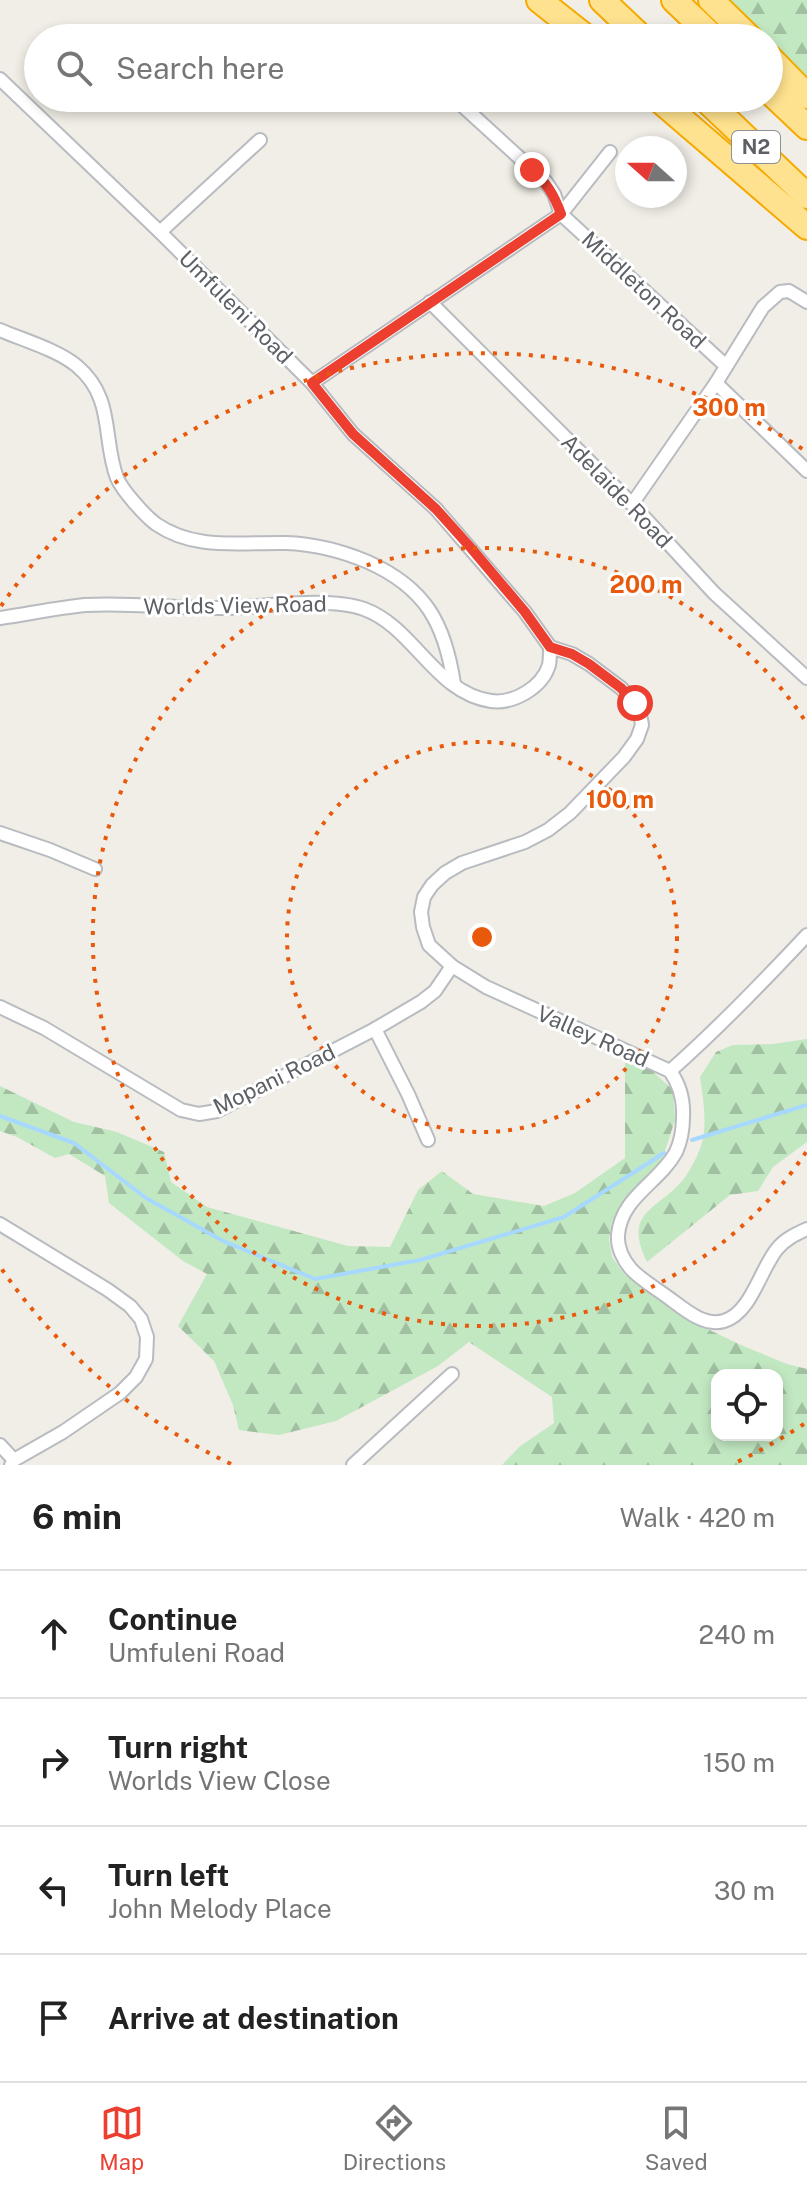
<!DOCTYPE html>
<meta charset="utf-8">
<style>
body{margin:0;font-family:"Public Sans",sans-serif;background:#f6f6f6;color:#222}
.controls{position:absolute;right:24px;bottom:24px;display:grid;overflow:hidden;border-radius:16px;box-shadow:0 4px 12px #0003}
.controls button{width:72px;height:72px;display:grid;place-items:center;padding:0;border:0;border-bottom:2px solid #e0e0e0;background:#fff;color:#222;font:40px sans-serif}
.compass{position:absolute;left:615px;top:136px;width:72px;height:72px;border-radius:50%;background:#fff;box-shadow:0 4px 12px #0003;rotate:291deg}
.stop{position:absolute;width:24px;height:24px;margin:-18px;border:6px solid #ec3f30;border-radius:50%;background:#fff}
.stop.end{background:#ec3f30;border-color:#fff;box-shadow:0 2px 8px #0008}
.list{margin:0;padding:0;list-style:none}
h2{display:flex;justify-content:space-between;align-items:center;height:104px;margin:0;padding:0 32px;font-size:34px}
h2 small{font-size:26px;font-weight:400;color:#767676}
.list li{display:grid;grid-template-columns:52px 1fr auto;gap:24px;align-items:center;box-sizing:border-box;height:128px;padding:0 32px;border-top:2px solid #e0e0e0}
.list b{display:block;font-size:30px;white-space:nowrap}
.list p{margin:0;font-size:26px;white-space:nowrap;color:#767676}
.list em{font-size:26px;font-style:normal;color:#767676}
.icon{flex:none;width:44px;height:44px;fill:none;stroke:currentColor;stroke-width:2;stroke-linecap:round;stroke-linejoin:round}
.map{position:relative;flex:none;width:807px;height:1465px;overflow:hidden}
.search{position:absolute;background:#fff;box-shadow:0 4px 12px #0003;left:24px;right:24px;top:24px;height:88px;display:flex;align-items:center;gap:20px;box-sizing:border-box;padding:0 28px;border-radius:44px;color:#767676;font-size:30px}
.sheet{height:616px;background:#fff}
nav{display:flex;justify-content:space-around;align-items:center;box-sizing:border-box;height:112px;border-top:2px solid #e0e0e0;background:#fff;font-size:22px;color:#767676}
nav a{display:grid;justify-items:center;gap:4px}
nav .on{color:#ec3f30}
.map>svg:first-child{display:block}
</style>
<div class="map">
<svg width="807" height="1465" viewBox="0 0 807 1465">
<defs>
<pattern id="forest-firs" width="22" height="20" patternUnits="userSpaceOnUse" patternTransform="scale(2)"><rect width="22" height="20" fill="#c2e8c2"/><path d="M5 1l3.5 6h-7zM16 11l3.5 6h-7z" fill="#a1bfa1"/></pattern>
</defs>
<rect width="100%" height="100%" fill="#f0eee6"/>
<g fill="url(#forest-firs)" fill-rule="evenodd">
<polygon points="729,0 807,0 807,78"/>
<path d="M807,1039V1142L773,1167L758,1191L730,1195L647,1262C622,1211 658,1210 683,1180C689,1172 698,1156 701,1146C708,1126 703,1098 700,1077L716,1052L733,1045L773,1044Z"/>
<path d="M625,1061L650,1069L673,1090L675,1120L662,1160L620,1207L612,1222L609,1239L612,1257L624,1274L697,1324L741,1345L787,1364L807,1369V1465H502L519,1447L554,1423L552,1397L469,1342L438,1366L336,1421L279,1435L239,1430L233,1405L214,1361L178,1326L207,1274L183,1261L109,1203L105,1176L69,1154L55,1158L17,1137L0,1131V1086L74,1122L117,1132L164,1152L171,1182L207,1207L348,1246L390,1247L418,1190L442,1171L473,1194L544,1206L575,1193L625,1158ZM717,1375H777V1435H717Z"/>
</g>
<g fill="none" stroke-linecap="round" stroke-linejoin="round">
<g stroke="#a7d8ff" stroke-width="4">
<polyline points="0,1116 74,1143 146,1198 223,1241 315,1279 420,1260 564,1217 664,1153"/>
<polyline points="692,1140 807,1105"/>
</g>
<g stroke="#b8bbc0" stroke-width="16">
<g id="minor">
<path d="M0,79L160,232L312,383L353,434L436,509L525,612L550,647L572,654L589,664L621,688L635,703L640,714L642,725L637,739L624,757L570,813L548,830L525,842L462,863L445,873L432,885L424,897L421,912L423,927L429,945L452,966L486,987L670,1071C680,1085 684,1099 683,1117C683,1128 681,1141 676,1152C659,1183 621,1197 618,1235C617,1247 623,1260 631,1269C641,1280 657,1289 669,1298C684,1309 704,1327 724,1321C751,1313 760,1270 777,1249C785,1239 796,1234 807,1229"/>
<polyline points="454,98 546,182 554,194 561,214 726,366"/>
<polyline points="160,232 260,140"/>
<polyline points="430,302 632,504 714,593 807,678"/>
<path d="M0,330C23,340 58,350 77,366C115,398 102,438 117,478C122,490 145,516 156,524C195,551 241,542 286,543C315,544 342,551 368,562C426,588 445,624 454,684"/>
<polyline points="312,383 561,214 610,152"/>
<polyline points="716,383 807,471"/>
<polyline points="632,504 716,383 763,307 780,292 789,291 807,302"/>
<path d="M0,618C28,614 56,608 85,605C131,602 178,609 225,608C265,607 328,596 364,609C414,627 435,693 491,701C513,704 542,688 549,665C550,660 550,653 550,647"/>
<polyline points="0,833 50,850 95,869"/>
<polyline points="0,1007 44,1028 181,1110 199,1114 217,1111 375,1029 421,1002 435,991 452,966"/>
<polyline points="375,1029 408,1094 428,1140"/>
<path d="M670,1071C719,1028 763,982 807,935"/>
<polyline points="0,1224 108,1290 130,1306 141,1319 147,1337 146,1359 136,1377 120,1393 63,1432 14,1460 11,1465"/>
<polyline points="0,1445 14,1460"/>
<polyline points="353,1465 452,1374"/>
</g>
</g>
<g stroke="#f6aa00" stroke-width="28">
<g id="motorway">
<polyline points="539,0 587,38"/>
<polyline points="602,0 642,38"/>
<polyline points="674,0 714,38"/>
<polyline points="711,0 750,38"/>
<polyline points="769,57 807,96"/>
<polyline points="769,91 807,127"/>
<polyline points="657,98 807,227"/>
<polyline points="704,98 807,196"/>
</g>
</g>
<use href="#minor" stroke="#fff" stroke-width="12"/>
<use href="#motorway" stroke="#fee28f" stroke-width="24"/>
</g>
<g fill="none" stroke-linecap="round" stroke-linejoin="round">
<path stroke="#ec3f30" stroke-width="10" d="M532,170C547,183 554,195 561,214L312,383L353,434L436,509L471,548L525,612L550,647L572,654L589,664L621,688L635,703"/>
</g>
<g fill="none" stroke="#e8590c" stroke-width="4" stroke-dasharray="4 8">
<circle cx="482" cy="937" r="195"/>
<path d="M806 1152A389 389 0 1 1 806 722"/>
<path d="M804 1424A584 584 0 0 1 733 1464M231 1464A584 584 0 0 1 1 1268M1 606A584 584 0 0 1 804 450"/>
</g>
<g text-anchor="middle" dominant-baseline="central" stroke-width="6" stroke-linejoin="round" paint-order="stroke">
<rect fill="#fff" stroke="#8e9094" stroke-width="2" x="732" y="131" width="48" height="32" rx="6"/>
<g font-size="20" font-weight="bold" fill="#5d6166">
<text x="756" y="147">N2</text>
</g>
<g font-size="22" fill="#5d6166" stroke="#fff">
<text transform="translate(644 290) rotate(43)">Middleton Road</text>
<text transform="translate(236 307) rotate(45)">Umfuleni Road</text>
<text transform="translate(617 491) rotate(46)">Adelaide Road</text>
<text transform="translate(235 605) rotate(-1)">Worlds View Road</text>
<text transform="translate(593 1036) rotate(24)">Valley Road</text>
<text transform="translate(274 1079) rotate(-26)">Mopani Road</text>
</g>
</g>
<circle cx="482" cy="937" r="12" fill="#e8590c" stroke="#fff" stroke-width="4"/>
<g font-size="24" text-anchor="middle" font-weight="bold" fill="#e8590c" stroke="#fff" stroke-width="6" stroke-linejoin="round" paint-order="stroke">
<text x="729" y="416">300 m</text>
<text x="646" y="593">200 m</text>
<text x="620" y="808">100 m</text>
</g>
</svg>
<div class="controls">
<button><svg class="icon" aria-label="locate" viewBox="0 0 24 24"><circle cx="12" cy="12" r="6"/><path d="M12 2v4M12 18v4M2 12h4M18 12h4"/></svg></button>
</div>
<svg class="compass" viewBox="-18 -18 36 36"><path d="M0-13l5 13h-10z" fill="#e53935"/><path d="M0 13l5-13h-10z" fill="#767676"/></svg>
<div class="stop" style="left:635px;top:703px"></div>
<div class="stop end" style="left:532px;top:170px"></div>
<div class="search"><svg class="icon" aria-label="search" viewBox="0 0 24 24"><circle cx="10" cy="10" r="6"/><path d="M15 15l6 6"/></svg>Search here</div>
</div>
<section class="sheet">
<h2>6 min<small>Walk · 420 m</small></h2>
<ul class="list">
<li><svg class="icon" aria-label="ahead" viewBox="0 0 24 24"><path d="M12 20V5M6 11l6-6 6 6"/></svg><div><b>Continue</b><p>Umfuleni Road</p></div><em>240 m</em></li>
<li><svg class="icon" aria-label="right" viewBox="0 0 24 24"><path d="M7 20v-9h11M14 6l5 5-5 5"/></svg><div><b>Turn right</b><p>Worlds View Close</p></div><em>150 m</em></li>
<li><svg class="icon" aria-label="left" viewBox="0 0 24 24"><path d="M17 20v-9H6M10 6l-5 5 5 5"/></svg><div><b>Turn left</b><p>John Melody Place</p></div><em>30 m</em></li>
<li><svg class="icon" aria-label="arrive" viewBox="0 0 24 24"><path d="M6 21V4h12l-3 4 3 4H6"/></svg><div><b>Arrive at destination</b></div></li>
</ul>
</section>
<nav>
<a class="on"><svg class="icon" aria-label="map" viewBox="0 0 24 24"><path d="M3 6l6-2 6 2 6-2v14l-6 2-6-2-6 2zM9 4v14M15 6v14"/></svg>Map</a>
<a><svg class="icon" aria-label="directions" viewBox="0 0 24 24"><path d="M12 3l9 9-9 9-9-9zM9 14v-3h6M13 9l2 2-2 2"/></svg>Directions</a>
<a><svg class="icon" aria-label="saved" viewBox="0 0 24 24"><path d="M7 4h10v16l-5-4-5 4z"/></svg>Saved</a>
</nav>
